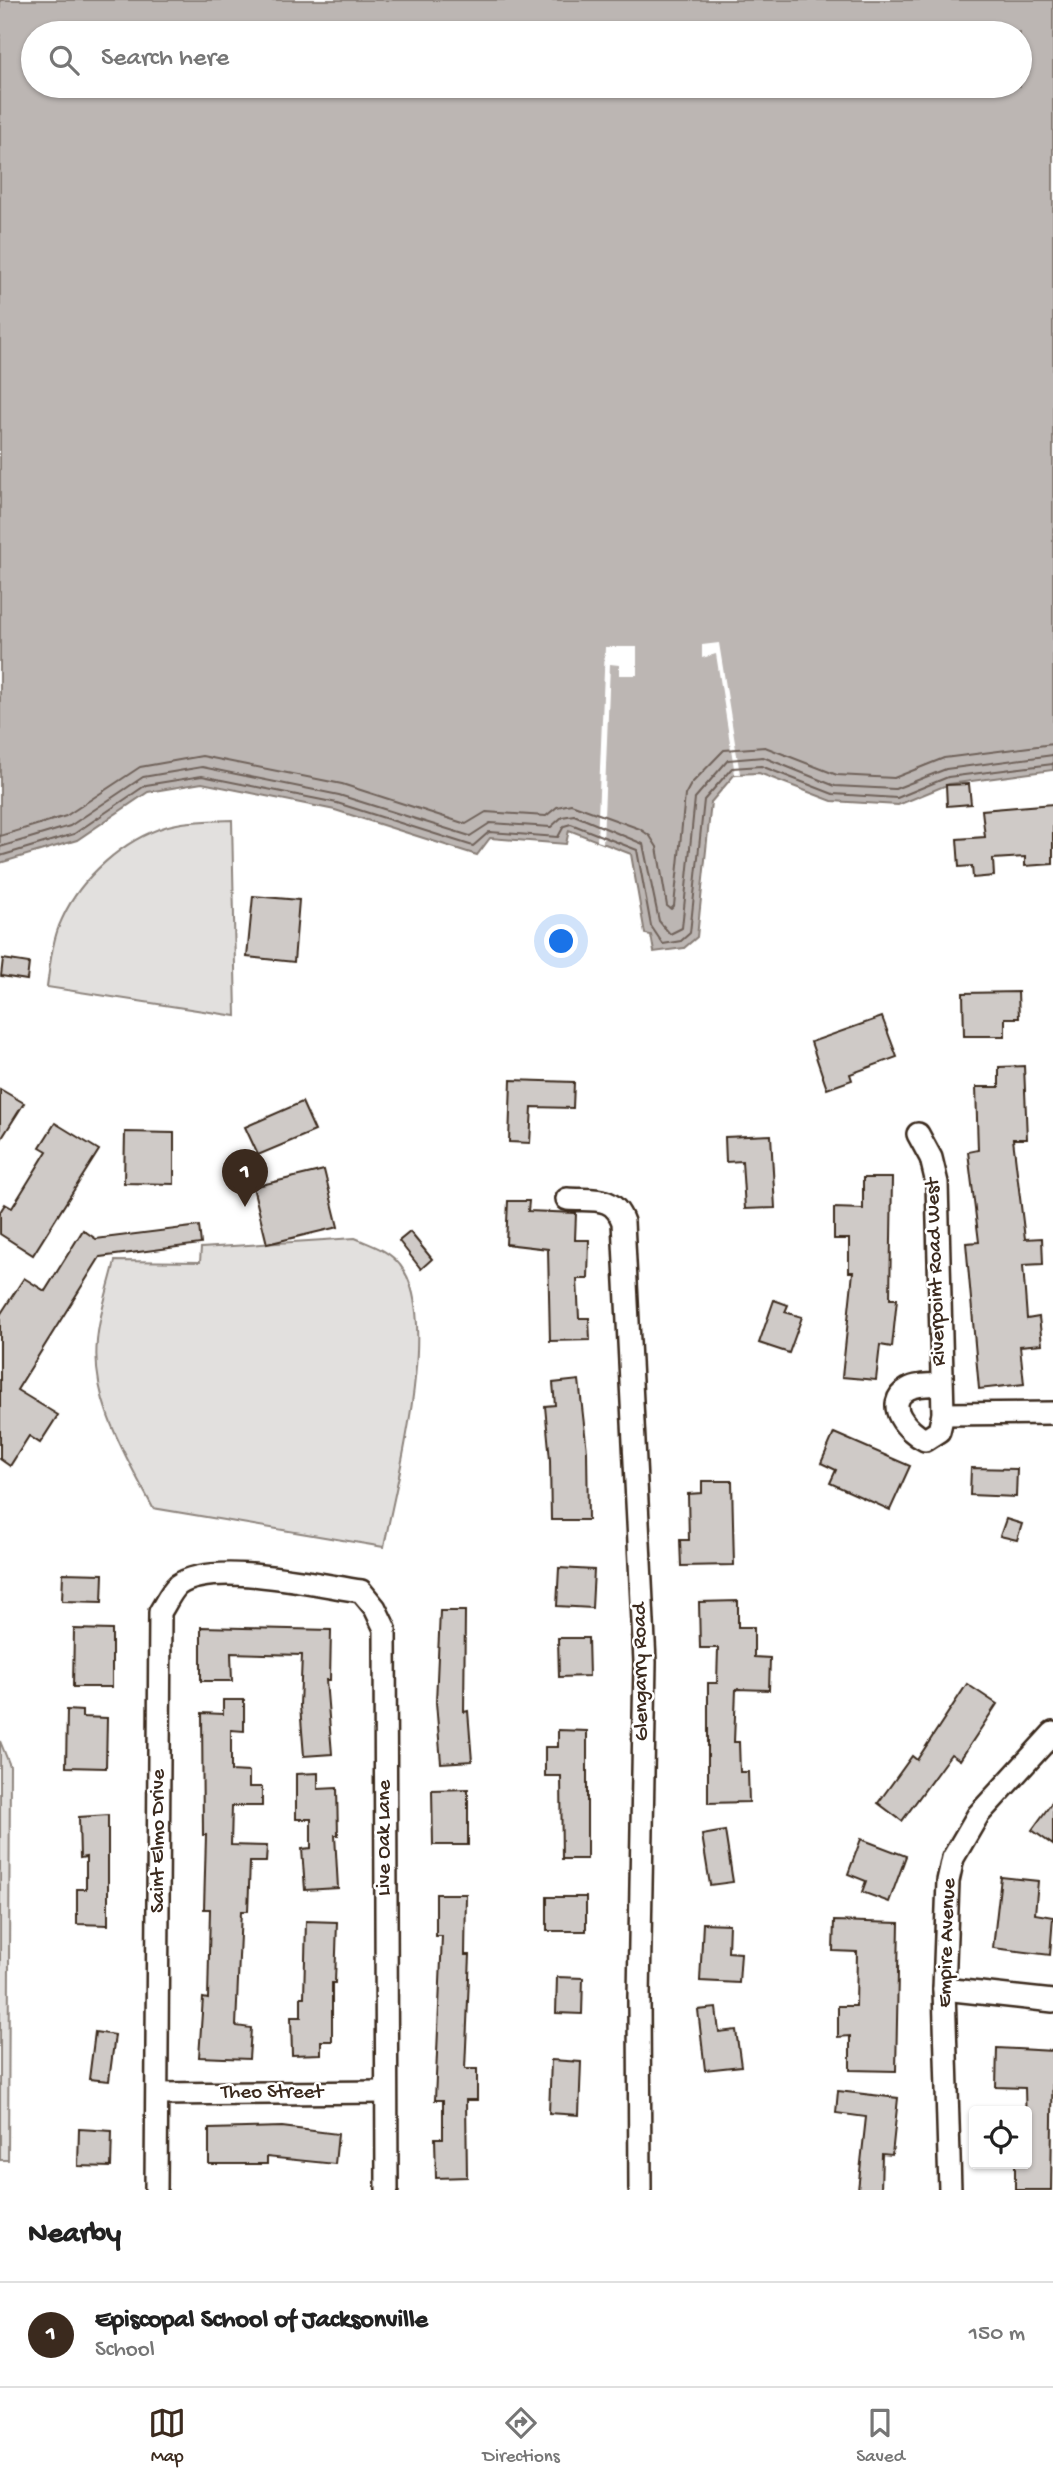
<!DOCTYPE html>
<style>
body{margin:0;font-family:"Gochi Hand",sans-serif;background:#f2f2f2;color:#222}
.controls{position:absolute;right:21px;bottom:21px;display:grid;overflow:hidden;border-radius:7px;box-shadow:0 2px 5px #0004}
.controls button{width:63px;height:63px;display:grid;place-items:center;padding:0;border:0;border-bottom:2px solid #e0e0e0;background:#fff;color:#222;font:35px sans-serif}
.you{position:absolute;left:562px;top:942px;width:24px;height:24px;margin:-18px;border:5px solid #fff;border-radius:50%;background:#1a73e8;box-shadow:0 0 0 10px #1a73e833}
.badge{display:grid;place-items:center;width:46px;height:46px;border-radius:50%;background:#3b2a1e;color:#fff;font-size:23px;font-weight:700}
.pin{position:absolute;translate:-50% -58px;filter:drop-shadow(0 2px 4px #0008)}
.pin::after{content:'';position:absolute;top:37px;width:24px;height:21px;background:inherit;clip-path:polygon(0 0,100% 0,50% 100%)}
.list{margin:0;padding:0;list-style:none}
h2{display:flex;justify-content:space-between;align-items:center;height:91px;margin:0;padding:0 28px;font-size:30px}
h2 small{font-size:23px;font-weight:400;color:#767676}
.list li{display:grid;grid-template-columns:46px 1fr auto;gap:21px;align-items:center;box-sizing:border-box;height:105px;padding:0 28px;border-top:2px solid #e0e0e0}
.list b{display:block;font-size:26px;white-space:nowrap}
.list p{margin:0;font-size:23px;white-space:nowrap;color:#767676}
.list em{font-size:23px;font-style:normal;color:#767676}
.icon{flex:none;width:38px;height:38px;fill:none;stroke:currentColor;stroke-width:2;stroke-linecap:round;stroke-linejoin:round}
.map{position:relative;flex:none;width:1053px;height:2190px;overflow:hidden}
.search{position:absolute;background:#fff;box-shadow:0 2px 5px #0004;left:21px;right:21px;top:21px;height:77px;display:flex;align-items:center;gap:18px;box-sizing:border-box;padding:0 24px;border-radius:38px;color:#767676;font-size:26px}
.sheet{height:196px;background:#fff}
nav{display:flex;justify-content:space-around;align-items:center;box-sizing:border-box;height:98px;border-top:2px solid #e0e0e0;background:#fff;font-size:19px;color:#767676}
nav a{display:grid;justify-items:center;gap:4px}
nav .on{color:#3b2a1e}
.map>svg:first-child{display:block}
</style>
<div class="map">
<svg width="1053" height="2190" viewBox="0 0 1053 2190">
<rect width="100%" height="100%" fill="#fff"/>
<filter id="ink" filterUnits="userSpaceOnUse"><feTurbulence type="fractalNoise" baseFrequency=".0143" numOctaves="2"/><feDisplacementMap in="SourceGraphic" scale="14" xChannelSelector="R" yChannelSelector="G"/><feConvolveMatrix kernelMatrix="1 2 1 2 8 2 1 2 1" color-interpolation-filters="sRGB"/></filter>
<g filter="url(#ink)">
<g fill="#e2e0de" stroke="#8e857e" stroke-width="2">
<path d="M232,820L236,1016L47,987C50,965 52,940 62,919C81,877 124,839 168,826C188,820 212,821 232,820Z"/>
<path d="M355,1238C371,1245 389,1250 400,1265C442,1317 396,1482 384,1547L153,1508C126,1456 91,1402 97,1341C99,1314 109,1287 115,1261L200,1262L201,1248Z"/>
<polygon points="0,1741 10,1766 8,2160 0,2160"/>
</g>
<path fill="#bcb6b3" stroke="#887e77" stroke-width="2" fill-rule="evenodd" d="M0,0H1053V770L949,784L898,805L832,801L759,773L735,774L711,802L697,937L684,948L654,952L651,935L645,934L631,854L569,830L566,844L490,838L477,855L335,810L202,783L148,792L77,840L0,863ZM33,33H1020V86H33Z"/>
<g fill="#fff">
<polygon points="719,643 740,774 735,774 716,654 702,658 702,645"/>
<polygon points="605,647 637,647 637,675 619,675 619,665 610,664 603,843 597,841"/>
</g>
<g fill="none" stroke-linecap="round" stroke-linejoin="round">
<g stroke="#6f625a" stroke-width="2">
<polyline points="0,836 66,816 140,767 202,756 342,784 466,824 486,812 546,816 557,807 571,804 640,829 650,836 657,847 667,906 671,909 674,906 685,795 691,784 724,750 765,747 837,775 894,778 944,758 1053,744"/>
<polyline points="0,847 70,826 143,777 202,767 339,795 470,836 490,823 551,827 562,817 574,815 643,844 659,921 670,934 682,928 695,798 728,760 763,757 835,786 895,789 946,769 1053,755"/>
<polyline points="0,856 74,834 146,785 202,776 337,803 473,846 489,832 558,837 564,826 571,824 637,850 651,926 663,944 681,941 690,933 704,800 732,768 761,766 833,794 897,798 948,777 1053,764"/>
</g>
</g>
<g fill="#cfcac7" stroke="#3b2a1e" stroke-width="2">
<polygon points="969,784 971,804 947,806 946,785"/>
<polygon points="1053,804 1053,864 1025,866 1025,857 993,859 994,876 973,878 972,866 959,867 957,839 985,837 982,810"/>
<polygon points="253,896 299,900 294,962 247,957"/>
<polygon points="3,959 29,963 27,980 1,976"/>
<polygon points="1018,992 1019,1018 1005,1018 1005,1036 964,1036 963,993"/>
<polygon points="882,1017 897,1057 850,1074 852,1080 827,1089 811,1042"/>
<polygon points="1024,1066 1027,1139 1013,1139 1025,1239 1042,1238 1043,1264 1023,1265 1027,1319 1039,1317 1042,1344 1020,1346 1024,1384 979,1389 966,1243 979,1242 968,1152 978,1150 976,1087 999,1087 999,1067"/>
<polygon points="511,1080 574,1082 573,1108 532,1107 530,1143 509,1142"/>
<polygon points="0,1089 24,1103 0,1141"/>
<polygon points="302,1102 315,1131 258,1155 245,1127"/>
<polygon points="55,1123 99,1150 33,1255 0,1234 0,1212 5,1204 12,1208 47,1151 40,1147"/>
<polygon points="125,1132 174,1133 174,1184 124,1183"/>
<polygon points="771,1135 775,1208 745,1209 742,1161 726,1162 725,1137"/>
<polygon points="324,1170 338,1227 267,1244 253,1187"/>
<polygon points="863,1178 892,1178 890,1299 897,1299 892,1347 880,1345 876,1380 842,1377 853,1272 849,1272 849,1239 834,1239 834,1208 863,1209"/>
<polygon points="508,1201 529,1201 528,1211 576,1213 575,1240 589,1240 588,1279 577,1279 579,1318 589,1318 590,1340 550,1341 548,1249 506,1244"/>
<polygon points="199,1226 201,1244 100,1257 17,1390 58,1415 40,1443 29,1436 10,1466 0,1459 0,1315 24,1278 45,1291 83,1230 96,1239"/>
<polygon points="410,1232 432,1259 421,1269 399,1241"/>
<polygon points="774,1300 788,1305 785,1312 802,1317 789,1353 759,1343"/>
<polygon points="579,1380 587,1451 588,1520 551,1520 550,1460 545,1406 555,1405 553,1383"/>
<polygon points="834,1433 910,1466 890,1510 830,1483 836,1470 821,1463"/>
<polygon points="971,1468 1017,1469 1016,1497 970,1495"/>
<polygon points="702,1481 732,1481 734,1565 681,1566 680,1540 689,1540 688,1494 702,1493"/>
<polygon points="1006,1519 1022,1524 1017,1540 1000,1536"/>
<polygon points="559,1568 594,1570 592,1608 557,1606"/>
<polygon points="63,1573 103,1574 102,1602 62,1601"/>
<polygon points="738,1601 738,1627 754,1627 754,1657 770,1658 769,1690 736,1689 734,1742 739,1742 740,1772 748,1772 749,1802 708,1803 708,1683 717,1683 718,1648 700,1648 699,1602"/>
<polygon points="440,1611 465,1611 464,1712 468,1711 472,1761 441,1763 436,1702"/>
<polygon points="201,1627 331,1630 330,1680 326,1680 332,1754 304,1756 300,1706 302,1655 231,1653 232,1681 201,1681"/>
<polygon points="74,1629 112,1630 112,1687 73,1687"/>
<polygon points="558,1638 588,1638 589,1676 559,1677"/>
<polygon points="967,1684 997,1704 960,1760 951,1754 902,1821 878,1803 912,1756 917,1760"/>
<polygon points="223,1700 244,1700 244,1731 231,1730 231,1771 249,1772 249,1787 262,1787 262,1806 232,1806 231,1845 267,1846 266,1862 250,1862 248,1911 241,1911 236,2026 251,2028 249,2059 199,2057 203,1998 208,1999 210,1909 204,1909 206,1835 203,1835 202,1713 223,1714"/>
<polygon points="67,1710 82,1711 82,1717 107,1718 106,1768 66,1767"/>
<polygon points="558,1730 587,1731 587,1859 562,1859 561,1776 545,1776 545,1747 558,1747"/>
<polygon points="318,1773 318,1789 337,1788 338,1835 335,1835 338,1888 305,1890 302,1849 311,1848 311,1819 296,1819 296,1774"/>
<polygon points="468,1789 468,1845 433,1845 432,1790"/>
<polygon points="1053,1801 1053,1845 1032,1830"/>
<polygon points="108,1815 108,1925 77,1924 77,1889 86,1889 86,1857 80,1858 79,1817"/>
<polygon points="725,1831 733,1882 710,1885 702,1835"/>
<polygon points="861,1839 906,1856 889,1902 862,1892 866,1881 848,1874"/>
<polygon points="1001,1877 1038,1881 1035,1914 1053,1917 1050,1955 993,1948"/>
<polygon points="436,1894 466,1894 465,1955 470,1955 465,2069 477,2069 477,2100 466,2100 467,2177 436,2178 435,2138 443,2138 443,2100 435,2100 442,1936 436,1936"/>
<rect x="547" y="1897" width="39" height="34"/>
<polygon points="306,1921 337,1922 335,1983 332,1983 332,2041 321,2041 321,2054 292,2055 291,2017 301,2017 301,1997 304,1997"/>
<polygon points="834,1921 899,1923 896,2071 850,2070 850,2036 838,2037 838,2006 856,2006 857,1952 833,1951"/>
<polygon points="703,1923 729,1924 728,1952 741,1953 739,1983 700,1981"/>
<polygon points="557,1977 583,1978 582,2014 556,2013"/>
<polygon points="716,2008 719,2032 736,2030 741,2066 705,2070 698,2010"/>
<polygon points="95,2032 115,2035 109,2081 89,2079"/>
<polygon points="997,2048 1053,2051 1051,2190 1015,2190 1015,2164 1027,2164 1025,2088 996,2087"/>
<polygon points="551,2060 581,2062 579,2115 549,2113"/>
<polygon points="838,2091 898,2098 892,2155 882,2154 881,2190 858,2190 866,2117 836,2113"/>
<polygon points="282,2127 338,2134 335,2164 267,2157 267,2164 209,2164 209,2129"/>
<polygon points="79,2129 112,2131 111,2167 78,2166"/>
</g>
<g fill="none" stroke-linecap="round" stroke-linejoin="round">
<g stroke="#3b2a1e" stroke-width="26">
<g id="minor">
<path d="M918,1134L931,1158L937,1183L943,1414L939,1431L925,1440C908,1432 882,1404 908,1389C917,1384 932,1385 942,1384"/>
<path d="M567,1199C593,1201 613,1194 623,1222L645,1662L639,1997L640,2190"/>
<polyline points="943,1414 1053,1413"/>
<polyline points="944,1989 1053,2001"/>
<polyline points="158,2094 386,2092"/>
<path d="M156,2190L160,1612C165,1605 171,1591 178,1585C213,1560 318,1585 361,1591L375,1608L385,1629L387,2190"/>
<polyline points="950,2190 944,1989 948,1881 953,1858 978,1815 1053,1733"/>
</g>
</g>
<use href="#minor" stroke="#fff" stroke-width="21"/>
</g>
</g>
<g text-anchor="middle" dominant-baseline="central" stroke-width="5" stroke-linejoin="round" paint-order="stroke">
<g font-size="21" fill="#3b2a1e" stroke="#fff">
<text transform="translate(937 1272) rotate(-92)">Riverpoint Road West</text>
<text transform="translate(642 1672) rotate(-91)">Glengarry Road</text>
<text transform="translate(385 1838) rotate(-90)">Live Oak Lane</text>
<text transform="translate(159 1841) rotate(-90)">Saint Elmo Drive</text>
<text transform="translate(948 1943) rotate(-88)">Empire Avenue</text>
<text x="272" y="2093">Theo Street</text>
</g>
</g>
</svg>
<div class="controls">
<button><svg class="icon" aria-label="locate" viewBox="0 0 24 24"><circle cx="12" cy="12" r="6"/><path d="M12 2v4M12 18v4M2 12h4M18 12h4"/></svg></button>
</div>
<div class="you"></div>
<div class="pin badge" style="left:245px;top:1207px">1</div>
<div class="search"><svg class="icon" aria-label="search" viewBox="0 0 24 24"><circle cx="10" cy="10" r="6"/><path d="M15 15l6 6"/></svg>Search here</div>
</div>
<section class="sheet">
<h2>Nearby<small></small></h2>
<ul class="list">
<li><span class="badge">1</span><div><b>Episcopal School of Jacksonville</b><p>School</p></div><em>150 m</em></li>
</ul>
</section>
<nav>
<a class="on"><svg class="icon" aria-label="map" viewBox="0 0 24 24"><path d="M3 6l6-2 6 2 6-2v14l-6 2-6-2-6 2zM9 4v14M15 6v14"/></svg>Map</a>
<a><svg class="icon" aria-label="directions" viewBox="0 0 24 24"><path d="M12 3l9 9-9 9-9-9zM9 14v-3h6M13 9l2 2-2 2"/></svg>Directions</a>
<a><svg class="icon" aria-label="saved" viewBox="0 0 24 24"><path d="M7 4h10v16l-5-4-5 4z"/></svg>Saved</a>
</nav>
